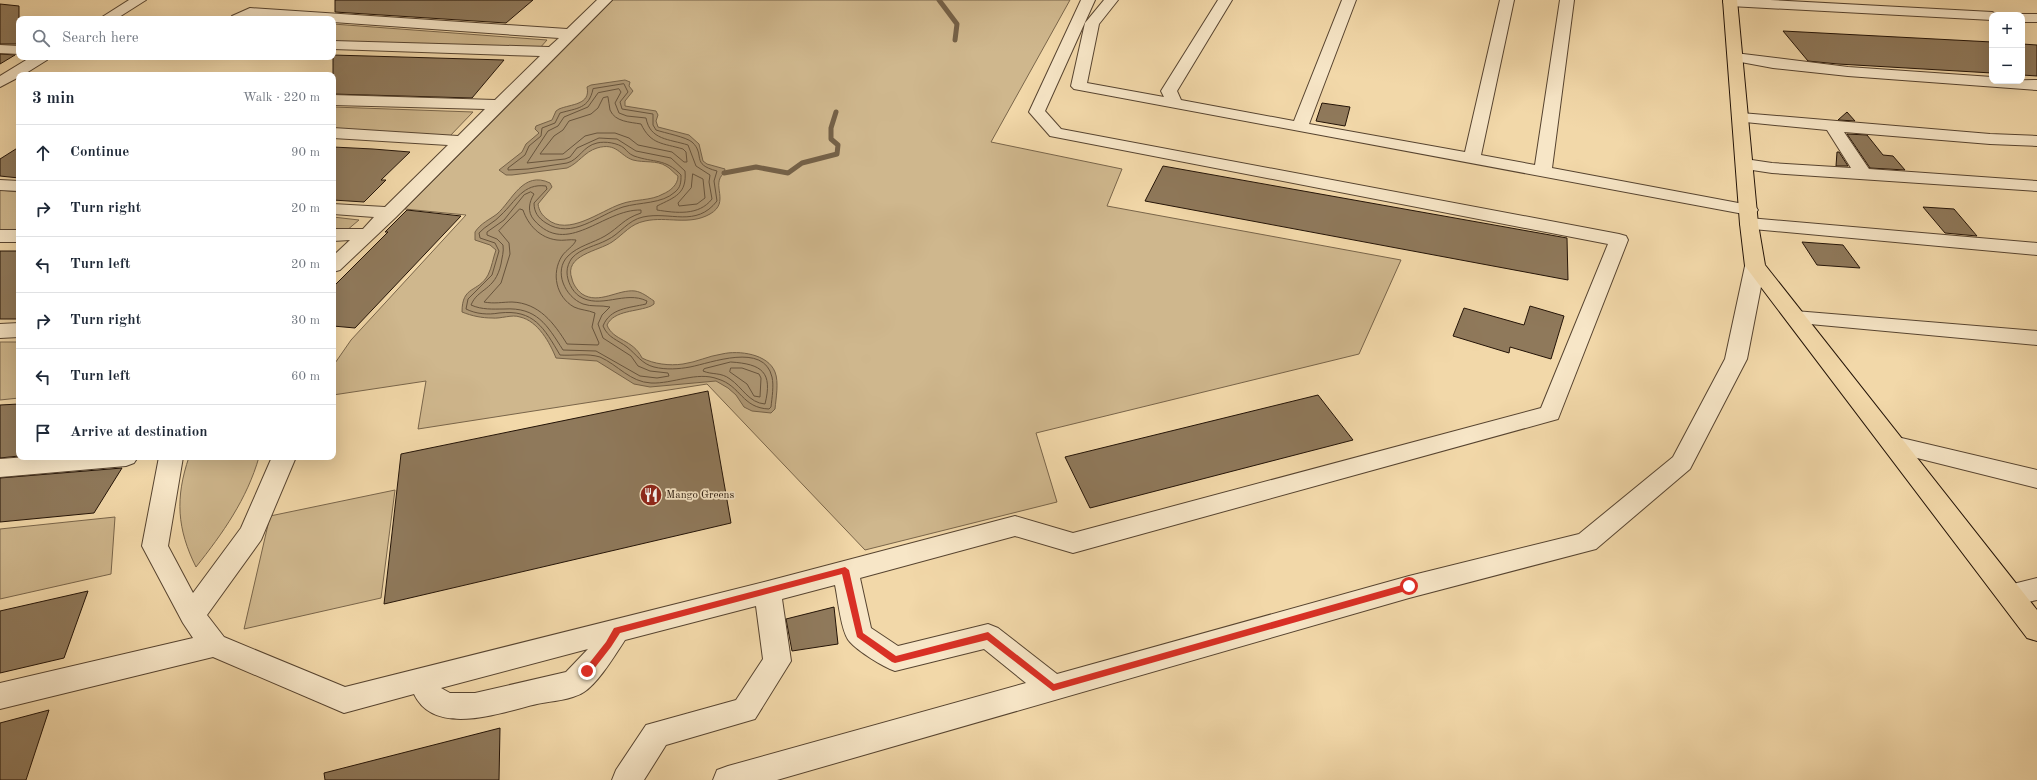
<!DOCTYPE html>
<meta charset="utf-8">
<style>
body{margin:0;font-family:"Old Standard TT",serif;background:#f6f6f7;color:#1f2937}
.controls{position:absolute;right:12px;top:12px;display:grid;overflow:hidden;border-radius:8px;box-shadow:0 4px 16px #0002}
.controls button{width:36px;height:36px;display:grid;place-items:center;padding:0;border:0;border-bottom:1px solid #e0e1e3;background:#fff;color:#1f2937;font:20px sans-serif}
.stop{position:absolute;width:12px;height:12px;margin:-9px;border:3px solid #d93025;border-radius:50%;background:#fff}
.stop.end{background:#d93025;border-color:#fff;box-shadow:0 1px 4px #0008}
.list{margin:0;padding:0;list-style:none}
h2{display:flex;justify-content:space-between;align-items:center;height:52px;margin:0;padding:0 16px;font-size:17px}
h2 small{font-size:13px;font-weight:400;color:#747a83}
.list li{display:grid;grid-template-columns:26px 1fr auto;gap:12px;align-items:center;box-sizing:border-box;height:56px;padding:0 16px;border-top:1px solid #e0e1e3}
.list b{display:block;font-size:15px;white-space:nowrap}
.list em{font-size:13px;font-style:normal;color:#747a83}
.icon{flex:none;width:22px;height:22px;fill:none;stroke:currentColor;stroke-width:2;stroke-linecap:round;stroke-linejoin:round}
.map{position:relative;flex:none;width:2037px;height:780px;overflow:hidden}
.search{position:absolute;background:#fff;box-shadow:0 4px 16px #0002;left:16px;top:16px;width:320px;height:44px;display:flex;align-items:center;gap:10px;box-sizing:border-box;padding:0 14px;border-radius:8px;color:#747a83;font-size:15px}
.panel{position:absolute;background:#fff;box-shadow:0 4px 16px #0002;left:16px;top:72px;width:320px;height:388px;border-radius:8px}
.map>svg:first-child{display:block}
</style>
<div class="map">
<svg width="2037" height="780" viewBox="0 0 2037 780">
<rect width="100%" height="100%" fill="#f2d8a9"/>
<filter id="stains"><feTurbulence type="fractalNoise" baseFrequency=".005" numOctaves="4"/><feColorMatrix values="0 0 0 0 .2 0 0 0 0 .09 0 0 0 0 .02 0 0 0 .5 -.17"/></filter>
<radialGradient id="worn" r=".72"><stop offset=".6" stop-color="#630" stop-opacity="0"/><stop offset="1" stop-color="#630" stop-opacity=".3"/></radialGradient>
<g fill="#cfb78d" stroke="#79654a">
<polygon points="613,0 1070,0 991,142 1122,169 1107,206 1401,260 1359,354 1036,433 1057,502 865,550 707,384 418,429 426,381 333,395 333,366 351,340 466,215 405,209"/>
<polygon points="333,24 547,40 539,49 333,42"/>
<polygon points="333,107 473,112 448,138 333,130"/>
<polygon points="0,190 19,192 19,232 0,232"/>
<polygon points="333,217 359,220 346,231 333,231"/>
<polygon points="0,342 19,342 19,398 0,400"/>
<path d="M189,457H259C247,499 223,533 196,567C177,529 175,498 189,457Z"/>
<polygon points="395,490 381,598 244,629 270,516"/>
<polygon points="115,517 111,574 0,599 0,529"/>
</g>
<path fill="#ac9572" stroke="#756147" d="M625,80L630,82L629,86L633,91L625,101V106L656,111L658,115L656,121L658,127L689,135L699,144L703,161L707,164L725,169L724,173C710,185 731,202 710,214C689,226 667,216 645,221C630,224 624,234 612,242C599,251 563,255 572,279C573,284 577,290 582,294C599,305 618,289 635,291C642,292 648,297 654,301V304L651,306C637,312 614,310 607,325C613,341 633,339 642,358C654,364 669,366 683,364C697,362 708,356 722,354C739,350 768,354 775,372C779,382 776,398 775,409L771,413L752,411L744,407L736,395L728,388L716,381L650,387L634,384L597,361L556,358C550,343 538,321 520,317C512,314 501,319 492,318C482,318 472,316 462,312C462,285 478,293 488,275C492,267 493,258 496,250L490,245L475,240V232C481,223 489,220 497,214C512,201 523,170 550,183L552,187L538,204C539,211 542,215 547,219C568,237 600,211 621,204C634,199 651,201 663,194C670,191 678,185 678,176C674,173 670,168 666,166C657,160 644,163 633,160C620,156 617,142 597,148C584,152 579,163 567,168L512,175H506L499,170L522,152L526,144L539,133L535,129L536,126L552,120L556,111L559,109C571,104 591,105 587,87L591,85Z"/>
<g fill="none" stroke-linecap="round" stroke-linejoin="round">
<g stroke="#68543c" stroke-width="1">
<path d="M624,84L628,92L620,102L622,109L653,114V125L656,130C665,133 686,137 692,142C706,155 690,164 717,171L714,181L717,201C696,228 670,211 643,217C628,220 620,234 607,240C596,246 581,248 572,258C569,262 567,267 567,272C567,281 572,291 579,296C600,310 625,290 647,301L646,304C629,308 610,308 603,326C608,338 618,340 627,347C637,355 642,364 654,367C666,370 679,369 690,367C711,363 764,342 772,377C774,386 772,397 771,407L769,409C742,408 741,386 718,379C697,371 673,384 651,383C630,382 618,365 600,357C587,353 573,356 560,355C544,328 534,309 499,313C488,315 476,314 466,309L468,299L492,275L499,251L495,243L480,238L479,233C485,226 495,222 501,215C516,201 523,183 546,186L547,189L534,203C534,212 538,218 546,223C572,240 598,215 623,207C640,202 662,204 675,192C681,187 681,182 681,175C665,158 654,163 634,156C629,154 627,151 624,148C618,143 605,141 597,143C583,146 579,160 567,163L528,169L508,170V168L525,155L529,146L541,136L542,128L555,123L560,113C577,108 589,109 593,89Z"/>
<path d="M619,89L621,92L615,103L619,113L627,116L646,118C650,140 669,139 688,145L696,166L710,175L709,182L712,199C699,216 676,213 657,210V206C675,197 687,194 685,171L671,158L636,151L617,139L599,138L577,148L570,157L565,159L527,163L548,131L558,126L564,117L588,107L598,93Z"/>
<path d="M608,97C609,101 609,106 610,110C615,122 630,122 641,124C651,145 663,143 683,149L686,152L687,162H684L672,152L638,145L629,138L615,133H597L585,136L563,154H540L554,136L563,130L569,121L591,114L598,108L603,98Z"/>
<polygon points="693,174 703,179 705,198 697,204 679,206 678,203 691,188"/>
<path d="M531,192L534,194C529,202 527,212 534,220C567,258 603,209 641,210V213C623,219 620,227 605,236C593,243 578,246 568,256C553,271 565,297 583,304C591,307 601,305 610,307L602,315L598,324L603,338L631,356L638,366L650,371L668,373L669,376L657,378L640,376L596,351L563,350C547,325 537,307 504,309C493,309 482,310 471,305C478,288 495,291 501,264C502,257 504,252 503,245L497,239L487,235V232L504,220L524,195Z"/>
<path d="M520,209L523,210C528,225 540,238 557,240C563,241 570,239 576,240C574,246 566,250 562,256C551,273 556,297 574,307C580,310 588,310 595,313L592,327L599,343L598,345L567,344C554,323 539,303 512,302C503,302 494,304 484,302L501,283L510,254L509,243L499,231Z"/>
<path d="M731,362C762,364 773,372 765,404C749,403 742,387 730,379C721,372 712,375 703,371L704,369Z"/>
<polygon points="731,368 742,368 759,374 761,378 760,397 754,396 747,384 730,372"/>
</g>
<g stroke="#756147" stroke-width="5">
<polyline points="939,0 957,24 955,40"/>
<polyline points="724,173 756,167 788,173 802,163 837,154 838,145 831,139 831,128 836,112"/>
</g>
</g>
<g fill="#8f795b" stroke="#231307">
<polygon points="335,0 533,0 506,23 335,12"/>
<polygon points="0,4 19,6 19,44 0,44"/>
<polygon points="1783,31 1992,42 1992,73 1838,64 1808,61"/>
<polygon points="2022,44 2037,45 2037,76 2022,75"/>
<polygon points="0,54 15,55 0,64"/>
<polygon points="333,55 504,60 472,98 333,94"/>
<polygon points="1322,103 1350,107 1345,126 1316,121"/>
<polygon points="1847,112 1855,121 1838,120"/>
<polygon points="1847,134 1867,135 1883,155 1893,156 1905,170 1870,168"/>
<polygon points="19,147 19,178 0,176 0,159"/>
<polygon points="333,147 373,149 410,152 381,180 386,180 364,202 333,200"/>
<polygon points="1837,152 1839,152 1848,166 1836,166"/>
<polygon points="1163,166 1567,238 1568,280 1145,201"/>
<polygon points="1923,207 1954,209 1977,236 1945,233"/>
<polygon points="407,210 461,216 355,328 333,326 333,287 388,232 385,232"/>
<polygon points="1802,242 1843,245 1860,268 1817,265"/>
<rect x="0" y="251" width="19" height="68"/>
<polygon points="1530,306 1564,316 1551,359 1510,347 1509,353 1453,336 1464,308 1524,325"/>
<polygon points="708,391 731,523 384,604 401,454"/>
<polygon points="1318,395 1353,440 1090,508 1065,457"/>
<polygon points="19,404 19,456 0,458 0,405"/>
<polygon points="122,468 94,513 0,522 0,478"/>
<polygon points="88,591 64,658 0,673 0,611"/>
<polygon points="834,607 838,644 792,651 786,619"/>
<polygon points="49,710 26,780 0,780 0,723"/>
<polygon points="500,728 499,780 325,780 324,773"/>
</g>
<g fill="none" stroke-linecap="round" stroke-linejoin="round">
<g stroke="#574430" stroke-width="2">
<g id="minor">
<polygon points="129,0 146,0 116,19 99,19"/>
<polygon points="597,0 612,0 396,217 340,270 333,272 333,256 350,240 333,241 333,229 363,229 374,217 333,214 333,204 385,207 448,145 333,138 333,128 458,136 485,109 333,105 333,95 495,100 540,56 333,49 333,41 549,47 559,38 333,22 333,19 252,16 247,19 230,19 232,16 250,8 567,29"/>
<path d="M1081,0H1095L1045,111L1061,129L1619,234L1626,236L1628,240L1558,419L1073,553L1015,536L860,578L871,628L898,646L988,624L998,628L1057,674L1409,576L1579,534L1673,457L1725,359L1745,266L1748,262L1755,260L1762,262L1765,266L1747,359L1690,469L1596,549L1409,598L777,780H713L717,770L728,766L1026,683L984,649L895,671C883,667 858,651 850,642C841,633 838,598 835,585L782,599L791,661L755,719L666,745L644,780H612L616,770L646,725L736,700L763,659L756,606L625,640C615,655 599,682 584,692C572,700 551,701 537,704C502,712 435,738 414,694L344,713L213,657L0,709V683L193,638L183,623L142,546L159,457H183L168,546L193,593L241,528L272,457H296L261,540L207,615L224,637L345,687L768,581L1015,516L1073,533L1541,408L1608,244L1050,136L1029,112ZM588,649L566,672L475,693H450L441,688Z"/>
<polygon points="1104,0 1118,0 1099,24 1087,83 1164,97 1161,91 1218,0 1232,0 1177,91 1181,100 1294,121 1342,0 1356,0 1309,124 1465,152 1500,0 1514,0 1481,155 1535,165 1560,0 1574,0 1552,168 1749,205 1755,206 1758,210 1755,214 1749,215 1074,89 1071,86 1085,23"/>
<polygon points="1725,0 1770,0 1992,12 1998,15 1992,15 1992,20 1730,6 1725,5 1723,2"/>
<polygon points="2022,14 2037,14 2037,22 2022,22 2022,15 2017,15"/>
<polygon points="0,45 19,46 19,54 0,53"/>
<polygon points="1735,53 1848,67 1992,77 1992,81 2037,80 2037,90 1848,76 1773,68 1730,60 1728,57 1730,54"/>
<polygon points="31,57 49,57 47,60 23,75 19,75 19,77 0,87 0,76"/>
<polygon points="1741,113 1990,134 2037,136 2037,146 1990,144 1844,132 1869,169 2037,181 2037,191 1772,173 1739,168 1736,164 1739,160 1745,159 1772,163 1851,168 1827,130 1735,121 1733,118 1735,115"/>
<polygon points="0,180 19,181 19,191 0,190"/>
<polygon points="1749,218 2037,243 2037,255 1742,228 1740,224 1742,220"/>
<rect x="0" y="230" width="19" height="12"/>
<polygon points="1795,311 2037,331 2037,345 1788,322 1785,317 1788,312"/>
<polygon points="19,323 19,337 0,338 0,324"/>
<polygon points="1893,436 2037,470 2037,488 1885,450 1881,444 1885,438"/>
<polygon points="27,457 138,457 134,463 126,466 0,477 0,459"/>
<polygon points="2037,578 2037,600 2010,606 2001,603 1997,595 2001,587"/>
</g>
</g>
<g stroke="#231307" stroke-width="2">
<polygon id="major" points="1723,0 1737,0 1758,224 1765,265 2037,610 2037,641 2027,638 1745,266 1740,224"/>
</g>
<use href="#minor" fill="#f7e6c7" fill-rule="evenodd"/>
<use href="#major" fill="#f2d8a9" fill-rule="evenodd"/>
</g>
<polygon fill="#d93025" points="845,567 849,570 863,633 896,656 988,632 1054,684 1409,583 1413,586 1409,590 1053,691 987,640 895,663 892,662 857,637 842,574 620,633 611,647 590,674 584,674 583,671 606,642 614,628"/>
<defs>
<g id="restaurant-disc" transform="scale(1.15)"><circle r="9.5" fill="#8f2418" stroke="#f7e6c7"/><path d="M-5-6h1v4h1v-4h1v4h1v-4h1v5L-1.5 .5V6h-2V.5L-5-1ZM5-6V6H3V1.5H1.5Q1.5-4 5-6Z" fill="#fff"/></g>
</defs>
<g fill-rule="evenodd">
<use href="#restaurant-disc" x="651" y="495"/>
</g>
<g text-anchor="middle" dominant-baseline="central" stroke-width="3.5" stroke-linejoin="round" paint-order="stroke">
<g font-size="11" fill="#231307" stroke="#f7e6c7" text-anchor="start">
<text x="666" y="495">Mango Greens</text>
</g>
</g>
<rect width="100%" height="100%" filter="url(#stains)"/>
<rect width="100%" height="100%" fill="url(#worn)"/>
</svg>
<div class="controls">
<button>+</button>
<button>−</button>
</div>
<div class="stop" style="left:1409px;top:586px"></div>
<div class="stop end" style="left:587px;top:671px"></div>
<div class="search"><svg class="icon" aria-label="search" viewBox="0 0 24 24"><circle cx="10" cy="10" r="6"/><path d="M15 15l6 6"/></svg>Search here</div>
<section class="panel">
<h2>3 min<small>Walk · 220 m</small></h2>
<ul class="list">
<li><svg class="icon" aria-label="ahead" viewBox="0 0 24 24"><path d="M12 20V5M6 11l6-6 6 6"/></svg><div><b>Continue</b></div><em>90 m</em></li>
<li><svg class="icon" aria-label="right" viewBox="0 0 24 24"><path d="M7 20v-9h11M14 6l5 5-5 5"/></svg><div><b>Turn right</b></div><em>20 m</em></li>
<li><svg class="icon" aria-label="left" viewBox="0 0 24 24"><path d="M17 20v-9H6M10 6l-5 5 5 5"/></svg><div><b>Turn left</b></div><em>20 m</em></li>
<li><svg class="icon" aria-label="right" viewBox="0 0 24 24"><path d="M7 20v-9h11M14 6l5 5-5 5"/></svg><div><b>Turn right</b></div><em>30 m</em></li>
<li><svg class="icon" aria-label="left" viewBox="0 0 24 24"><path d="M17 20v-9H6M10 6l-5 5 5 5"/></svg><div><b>Turn left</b></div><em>60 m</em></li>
<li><svg class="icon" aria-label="arrive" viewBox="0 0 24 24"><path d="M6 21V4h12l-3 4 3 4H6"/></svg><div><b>Arrive at destination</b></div></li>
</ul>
</section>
</div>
